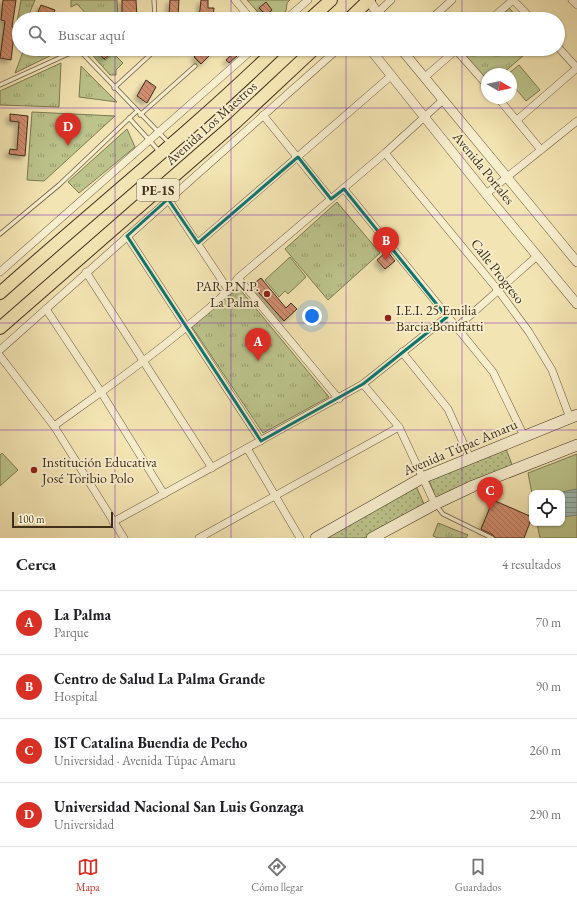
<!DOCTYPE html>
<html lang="es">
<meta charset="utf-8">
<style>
body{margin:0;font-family:"EB Garamond",serif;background:#f2f2f2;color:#202124}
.controls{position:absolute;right:12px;bottom:12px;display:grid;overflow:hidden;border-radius:8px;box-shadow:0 1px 3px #0004}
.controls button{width:36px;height:36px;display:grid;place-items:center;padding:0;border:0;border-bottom:1px solid #e0e0e0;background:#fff;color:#202124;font:20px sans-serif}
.compass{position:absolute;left:481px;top:68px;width:36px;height:36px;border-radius:50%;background:#fff;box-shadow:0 1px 3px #0004;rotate:99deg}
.scale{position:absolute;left:12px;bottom:10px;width:101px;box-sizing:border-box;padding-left:4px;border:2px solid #402f1a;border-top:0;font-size:11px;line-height:14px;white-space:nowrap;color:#402f1a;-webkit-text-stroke:3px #f7eece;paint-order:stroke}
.you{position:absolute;left:312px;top:316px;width:14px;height:14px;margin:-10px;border:3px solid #fff;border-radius:50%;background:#1a73e8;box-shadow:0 0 0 6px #1a73e833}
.badge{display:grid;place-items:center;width:26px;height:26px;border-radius:50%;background:#d93025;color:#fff;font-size:13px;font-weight:700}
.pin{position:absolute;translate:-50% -33px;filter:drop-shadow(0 1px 2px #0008)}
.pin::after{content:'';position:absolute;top:21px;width:14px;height:12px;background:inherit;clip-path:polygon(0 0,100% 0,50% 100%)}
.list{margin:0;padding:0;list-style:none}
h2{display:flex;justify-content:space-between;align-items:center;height:52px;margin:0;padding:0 16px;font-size:17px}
h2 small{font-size:13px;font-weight:400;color:#757577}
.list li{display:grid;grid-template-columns:26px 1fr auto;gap:12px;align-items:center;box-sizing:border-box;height:64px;padding:0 16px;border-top:1px solid #e0e0e0}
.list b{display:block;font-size:15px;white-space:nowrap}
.list p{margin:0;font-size:13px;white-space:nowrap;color:#757577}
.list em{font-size:13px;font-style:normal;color:#757577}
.icon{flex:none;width:22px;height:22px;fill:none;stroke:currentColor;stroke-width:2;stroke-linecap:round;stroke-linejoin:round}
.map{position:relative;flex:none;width:577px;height:538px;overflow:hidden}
.search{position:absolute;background:#fff;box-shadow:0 1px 3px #0004;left:12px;right:12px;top:12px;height:44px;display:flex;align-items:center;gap:10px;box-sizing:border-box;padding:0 14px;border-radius:22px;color:#757577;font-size:15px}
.sheet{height:308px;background:#fff}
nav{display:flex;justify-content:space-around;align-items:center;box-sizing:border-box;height:56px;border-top:1px solid #e0e0e0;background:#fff;font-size:11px;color:#757577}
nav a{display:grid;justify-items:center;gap:2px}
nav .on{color:#d93025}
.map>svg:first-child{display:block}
</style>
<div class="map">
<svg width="577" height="538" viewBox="0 0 577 538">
<defs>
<pattern id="grass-tufts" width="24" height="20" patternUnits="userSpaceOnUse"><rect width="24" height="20" fill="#bcc48c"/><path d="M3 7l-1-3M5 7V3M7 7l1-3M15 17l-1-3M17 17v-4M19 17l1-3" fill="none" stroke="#9aa072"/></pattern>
<pattern id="garden-dots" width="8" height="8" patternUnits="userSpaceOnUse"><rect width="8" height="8" fill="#bcc48c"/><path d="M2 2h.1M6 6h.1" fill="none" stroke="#9aa072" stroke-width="1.8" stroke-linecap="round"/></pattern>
<pattern id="water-rules" width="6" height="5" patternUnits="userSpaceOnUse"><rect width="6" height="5" fill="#9ebdb6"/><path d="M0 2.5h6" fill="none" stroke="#829a93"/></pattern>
<pattern id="building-back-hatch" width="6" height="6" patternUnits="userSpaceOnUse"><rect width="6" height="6" fill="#d18d70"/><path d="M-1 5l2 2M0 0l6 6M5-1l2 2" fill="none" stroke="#ab745b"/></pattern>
<filter id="shadow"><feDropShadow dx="-3.5" dy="3.5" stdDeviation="2" flood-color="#0004"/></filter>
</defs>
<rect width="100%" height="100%" fill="#f3e5b3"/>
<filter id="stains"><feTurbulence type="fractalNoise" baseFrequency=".005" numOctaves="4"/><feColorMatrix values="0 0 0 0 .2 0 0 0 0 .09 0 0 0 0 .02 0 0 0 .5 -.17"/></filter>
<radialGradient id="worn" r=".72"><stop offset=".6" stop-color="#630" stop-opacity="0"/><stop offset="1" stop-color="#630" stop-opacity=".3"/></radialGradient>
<g fill="url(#grass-tufts)" stroke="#7e7a53">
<polygon points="21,0 35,0 27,19 19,19 19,23 17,22"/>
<polygon points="71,0 117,0 118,19 91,19 77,4 71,7"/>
<polygon points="509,8 519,19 497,19"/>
<polygon points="24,49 38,54 40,49 64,49 15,73"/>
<polygon points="87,49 95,49 105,60 113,53 123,63 116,70 116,75 110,75"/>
<polygon points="461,49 531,49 502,74 487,74 487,82 460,50"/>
<polygon points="61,63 59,107 0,105 0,91"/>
<polygon points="81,66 117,102 79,97"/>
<polygon points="32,112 115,116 44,181 27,180"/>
<polygon points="127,129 135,147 79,193 68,182"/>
<polygon points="337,202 380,253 328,300 285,249"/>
<polygon points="238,287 329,397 263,433 192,327"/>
<polygon points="438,523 468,535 466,538 438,538 433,536"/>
</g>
<g fill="url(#garden-dots)" stroke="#7e7a53">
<polygon points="506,449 513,467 436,498 429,480"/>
<polygon points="416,486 424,504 364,538 322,538"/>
</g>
<g fill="#bcc48c" stroke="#7e7a53">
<polygon points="247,0 290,0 287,3 286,11 277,19 264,19"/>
<polygon points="519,65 540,90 526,101 511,83 511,74 508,74"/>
<polygon points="290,257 306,277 288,294 285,291 279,297 265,280"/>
<polygon points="2,453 18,470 0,486 0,455"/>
<polygon points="577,454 577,538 540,538 537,523 562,523 562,493 532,494 528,473"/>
</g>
<polygon fill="url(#water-rules)" stroke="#788478" points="577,489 577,515 562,517 562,493 557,493"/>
<g fill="url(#building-back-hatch)" stroke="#402f1a" filter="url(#shadow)">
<polygon points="3,0 16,0 12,27 15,27 11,60 0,58 5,21 1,20"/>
<polygon points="122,0 136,0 137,19 122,19"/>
<polygon points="170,0 179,0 178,16 169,15"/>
<polygon points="201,0 208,0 208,8 214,8 213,17 206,16 206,19 199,19"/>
<polygon points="266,2 272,10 266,15 259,8"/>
<polygon points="41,5 55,10 51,19 35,19"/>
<polygon points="96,49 117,49 104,59"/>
<polygon points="203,49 209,49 212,53 201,64 194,57"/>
<polygon points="238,49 245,49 229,63 226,60"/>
<polygon points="146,80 156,87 147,103 137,96"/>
<polygon points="10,114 28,116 25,156 9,154 10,149 17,150 19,122 10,121"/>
<polygon points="387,251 395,261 385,269 377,260"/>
<polygon points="261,278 286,308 291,303 297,309 284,321 252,285"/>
<polygon points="493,500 532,517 524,538 495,538 493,535 481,529"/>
</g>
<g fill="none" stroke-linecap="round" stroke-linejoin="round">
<g stroke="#6d5c40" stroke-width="5">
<g id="service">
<polyline points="154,0 155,19"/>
<polyline points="0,85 68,54 80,51 170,144"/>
<polyline points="114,88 151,54 154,49"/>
<polyline points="140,115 195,66"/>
<polyline points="129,118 159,151"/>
<polyline points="0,234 59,185 137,111"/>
<polyline points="436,505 443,514 492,538"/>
</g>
</g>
<g stroke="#6d5c40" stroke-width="8">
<g id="minor">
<polyline points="235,0 251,19"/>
<polyline points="513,0 532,19"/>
<polyline points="572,0 577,5"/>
<polyline points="286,19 308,0"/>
<polyline points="371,19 391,0"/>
<polyline points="431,19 452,0"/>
<polyline points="491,19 513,0"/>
<polyline points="558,47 577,68"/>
<polyline points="456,50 487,85"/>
<polyline points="425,77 457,49"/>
<polyline points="498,98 541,150"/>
<polyline points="263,115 331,199"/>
<polyline points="517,120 577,68"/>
<polyline points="385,153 498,290 529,332 552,370 570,418"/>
<polyline points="344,189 493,372 524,436"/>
<polyline points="486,194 577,121"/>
<polyline points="168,199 229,291"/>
<polyline points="127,236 261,441"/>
<polyline points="198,243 392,75"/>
<polyline points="0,272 253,49"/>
<polyline points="86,272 212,468"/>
<polyline points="238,278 339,399"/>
<polyline points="46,309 101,392 164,494"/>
<polyline points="457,327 537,256"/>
<polyline points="0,350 338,49"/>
<polyline points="402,352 448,409 470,458"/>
<polyline points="0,356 54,426 124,538"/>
<polyline points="363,384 399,427 435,504"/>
<path d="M54,426C101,392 148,360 191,323C208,309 225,296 238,278L385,153L443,100"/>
<polyline points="247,448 300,538"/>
<polyline points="113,522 363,384 447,317"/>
<polyline points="199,538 399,427"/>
</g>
</g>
<g stroke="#6d5c40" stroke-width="10">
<g id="tertiary">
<polyline points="369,0 381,19"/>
<polyline points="370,49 486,194 577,304"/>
<polyline points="401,49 577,262"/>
</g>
</g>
<g stroke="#402f1a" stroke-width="12">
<g id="secondary">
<polyline points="316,538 422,478 577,415"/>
<polyline points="372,538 435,504 473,486 577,445"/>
</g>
</g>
<g stroke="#402f1a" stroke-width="14">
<g id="trunk">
<polyline points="310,19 331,0"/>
<polyline points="349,19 369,0"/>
<path d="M0,293C92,211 188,134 276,49"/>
<polyline points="0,328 236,122 314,49"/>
</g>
</g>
<use href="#service" stroke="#f7eece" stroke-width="3.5"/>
<use href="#minor" stroke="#f7eece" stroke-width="7"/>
<use href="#tertiary" stroke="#f7eece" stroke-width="9"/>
<use href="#secondary" stroke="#f7eece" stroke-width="11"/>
<use href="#trunk" stroke="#f3e5b3" stroke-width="12"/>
</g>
<path fill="none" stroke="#0f766e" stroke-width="3" stroke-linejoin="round" d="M298,157L331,199L344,189L447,317L363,384L261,441L127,236L168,199L198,243Z"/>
<path fill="none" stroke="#7b2cbf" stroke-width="1" stroke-opacity="0.55" d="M115,0V19M231,0V19M346,0V19M462,0V19M115,49V538M231,49V538M346,49V538M462,49V538M0,108H577M0,215H577M0,323H577M0,430H577"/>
<g fill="#8f2418" stroke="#f7eece" stroke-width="1.5">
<circle cx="267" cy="294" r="4"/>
<circle cx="388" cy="318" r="4"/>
<circle cx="34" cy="470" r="4"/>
</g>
<g text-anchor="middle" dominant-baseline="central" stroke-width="3.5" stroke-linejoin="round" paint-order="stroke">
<rect fill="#f7eece" stroke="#776850" stroke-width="1" x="137" y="179" width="42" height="22" rx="3"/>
<g font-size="13" font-weight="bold" fill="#402f1a">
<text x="158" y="190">PE-1S</text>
</g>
<g font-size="14" fill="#402f1a" stroke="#f7eece">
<text transform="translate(211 123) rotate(-42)">Avenida Los Maestros</text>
<text transform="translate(484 168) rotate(51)">Avenida Portales</text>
<text transform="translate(498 271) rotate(52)">Calle Progreso</text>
<text transform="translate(460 447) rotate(-23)">Avenida Túpac Amaru</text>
</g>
<g font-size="14" fill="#402f1a" stroke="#f7eece" text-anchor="start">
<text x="259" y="286" text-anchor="end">PAR P.N.P.<tspan x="259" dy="16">La Palma</tspan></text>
<text x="396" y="310">I.E.I. 25 Emilia<tspan x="396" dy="16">Barcia Boniffatti</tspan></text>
<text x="42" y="462">Institución Educativa<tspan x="42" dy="16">José Toribio Polo</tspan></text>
</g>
</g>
<rect width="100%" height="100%" filter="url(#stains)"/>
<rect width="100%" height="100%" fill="url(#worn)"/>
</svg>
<div class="controls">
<button><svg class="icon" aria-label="locate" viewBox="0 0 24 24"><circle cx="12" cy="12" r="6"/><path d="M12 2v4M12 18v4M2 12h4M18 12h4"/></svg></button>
</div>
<svg class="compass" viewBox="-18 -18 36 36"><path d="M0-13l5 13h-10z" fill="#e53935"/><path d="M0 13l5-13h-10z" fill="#757577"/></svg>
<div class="scale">100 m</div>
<div class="you"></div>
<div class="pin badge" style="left:258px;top:361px">A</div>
<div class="pin badge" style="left:386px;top:260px">B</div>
<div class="pin badge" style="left:490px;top:510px">C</div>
<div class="pin badge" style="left:68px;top:146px">D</div>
<div class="search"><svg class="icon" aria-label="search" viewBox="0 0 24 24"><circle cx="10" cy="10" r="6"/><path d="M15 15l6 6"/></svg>Buscar aquí</div>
</div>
<section class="sheet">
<h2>Cerca<small>4 resultados</small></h2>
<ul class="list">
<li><span class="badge">A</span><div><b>La Palma</b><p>Parque</p></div><em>70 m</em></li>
<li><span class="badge">B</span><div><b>Centro de Salud La Palma Grande</b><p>Hospital</p></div><em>90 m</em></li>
<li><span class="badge">C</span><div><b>IST Catalina Buendia de Pecho</b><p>Universidad · Avenida Túpac Amaru</p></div><em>260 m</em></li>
<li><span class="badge">D</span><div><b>Universidad Nacional San Luis Gonzaga</b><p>Universidad</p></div><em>290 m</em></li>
</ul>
</section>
<nav>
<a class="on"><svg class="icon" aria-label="map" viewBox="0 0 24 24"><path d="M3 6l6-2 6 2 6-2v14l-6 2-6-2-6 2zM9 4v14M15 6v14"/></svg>Mapa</a>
<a><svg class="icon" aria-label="directions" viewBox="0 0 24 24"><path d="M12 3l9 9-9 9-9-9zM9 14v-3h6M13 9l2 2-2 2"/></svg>Cómo llegar</a>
<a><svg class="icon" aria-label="saved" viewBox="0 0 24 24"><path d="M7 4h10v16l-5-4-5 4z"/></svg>Guardados</a>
</nav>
